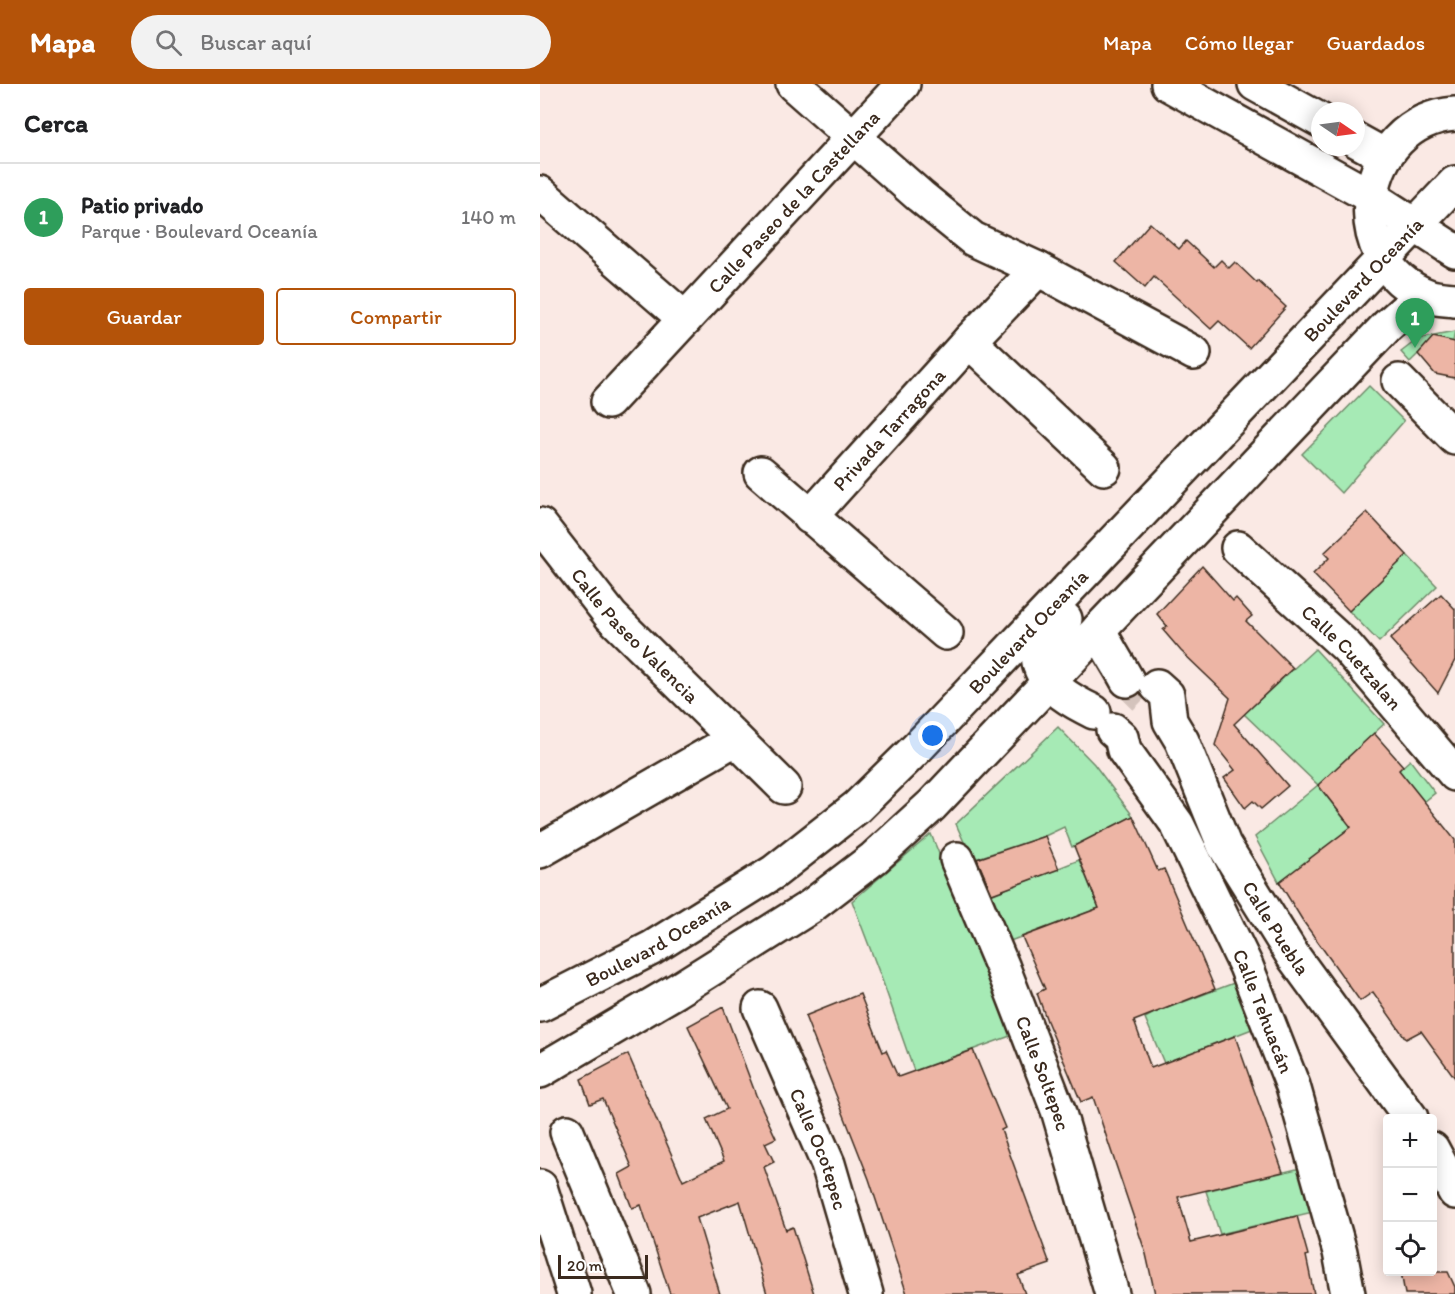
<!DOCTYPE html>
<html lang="es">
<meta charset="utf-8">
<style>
body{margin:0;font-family:Itim,sans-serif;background:#f2f2f2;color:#202124}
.controls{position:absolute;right:18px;bottom:18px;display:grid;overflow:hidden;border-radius:6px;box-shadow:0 3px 15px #0003}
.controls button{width:54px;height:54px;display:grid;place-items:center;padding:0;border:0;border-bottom:2px solid #e0e0e0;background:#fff;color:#202124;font:30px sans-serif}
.compass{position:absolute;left:771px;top:18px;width:54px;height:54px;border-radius:50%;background:#fff;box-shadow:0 3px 15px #0003;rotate:103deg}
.scale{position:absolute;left:18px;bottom:15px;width:90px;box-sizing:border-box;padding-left:6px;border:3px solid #3b2a1e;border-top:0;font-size:16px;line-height:21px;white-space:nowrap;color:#3b2a1e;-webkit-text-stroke:4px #fff;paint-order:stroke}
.you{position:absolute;left:393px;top:652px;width:21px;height:21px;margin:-15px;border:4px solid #fff;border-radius:50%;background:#1a73e8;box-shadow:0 0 0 9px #1a73e833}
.badge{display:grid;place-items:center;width:39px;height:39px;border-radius:50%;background:#b45309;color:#fff;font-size:20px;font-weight:700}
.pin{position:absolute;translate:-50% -50px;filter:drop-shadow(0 2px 3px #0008)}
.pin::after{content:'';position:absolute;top:32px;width:21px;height:18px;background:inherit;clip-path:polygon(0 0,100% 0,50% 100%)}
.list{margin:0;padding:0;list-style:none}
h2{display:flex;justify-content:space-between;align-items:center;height:78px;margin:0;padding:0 24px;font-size:26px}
h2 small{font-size:20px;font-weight:400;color:#757577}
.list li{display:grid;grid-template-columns:39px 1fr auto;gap:18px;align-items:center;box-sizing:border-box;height:108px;padding:0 24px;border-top:2px solid #e0e0e0}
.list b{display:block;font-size:22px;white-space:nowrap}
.list p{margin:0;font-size:20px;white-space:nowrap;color:#757577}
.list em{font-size:20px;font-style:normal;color:#757577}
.actions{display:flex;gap:12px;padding:18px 24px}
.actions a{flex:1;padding:14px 0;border:2px solid #b45309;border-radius:6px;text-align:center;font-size:21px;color:#b45309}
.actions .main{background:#b45309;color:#fff}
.icon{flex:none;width:33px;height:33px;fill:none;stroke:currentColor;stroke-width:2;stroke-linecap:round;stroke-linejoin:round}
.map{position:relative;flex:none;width:915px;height:1210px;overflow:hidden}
header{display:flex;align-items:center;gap:36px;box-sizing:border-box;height:84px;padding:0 30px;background:#b45309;color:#fff}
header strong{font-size:28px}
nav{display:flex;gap:33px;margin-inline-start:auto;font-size:21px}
.search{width:420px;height:54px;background:#f2f2f2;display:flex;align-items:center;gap:15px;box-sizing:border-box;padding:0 21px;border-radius:33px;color:#757577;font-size:22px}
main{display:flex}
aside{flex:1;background:#fff}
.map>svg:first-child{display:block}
</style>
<header>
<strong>Mapa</strong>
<div class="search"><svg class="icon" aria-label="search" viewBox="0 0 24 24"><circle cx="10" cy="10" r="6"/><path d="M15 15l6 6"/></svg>Buscar aquí</div>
<nav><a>Mapa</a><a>Cómo llegar</a><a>Guardados</a></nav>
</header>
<main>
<aside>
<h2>Cerca<small></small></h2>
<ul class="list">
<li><span class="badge" style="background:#2e9e5b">1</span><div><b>Patio privado</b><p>Parque · Boulevard Oceanía</p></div><em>140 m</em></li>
</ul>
<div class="actions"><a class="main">Guardar</a><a>Compartir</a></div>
</aside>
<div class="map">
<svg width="915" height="1210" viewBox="0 0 915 1210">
<rect width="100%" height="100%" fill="#fae9e4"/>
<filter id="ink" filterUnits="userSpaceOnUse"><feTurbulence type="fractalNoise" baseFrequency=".0167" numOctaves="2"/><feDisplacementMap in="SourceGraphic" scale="12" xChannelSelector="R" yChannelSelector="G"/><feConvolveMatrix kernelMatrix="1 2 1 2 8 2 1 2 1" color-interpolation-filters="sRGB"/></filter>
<g filter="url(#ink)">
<g fill="#a6eab5" stroke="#708a6a" stroke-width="1.5">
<polygon points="915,248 913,258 899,254 896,261 878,270 870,278 861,268 878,255"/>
<polygon points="829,302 864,337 801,409 762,370"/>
<polygon points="867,471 897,502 839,558 809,527"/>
<polygon points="775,565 844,640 778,701 804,735 870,676 895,709 826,764 739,798 715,753 778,701 704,630"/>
<polygon points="518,643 554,680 593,732 532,763 524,743 505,752 432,776 416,740"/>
<polygon points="391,750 473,951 374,987 344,901 312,817"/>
<polygon points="539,776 559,824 470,857 448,812"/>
<polygon points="694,899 712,945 624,979 605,934 614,929"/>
<polygon points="765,1083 777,1127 680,1150 666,1107"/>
</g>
<g fill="#edb5a5" stroke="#3b2a1e" stroke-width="1.5">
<polygon points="610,139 639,165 646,157 674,183 681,176 689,184 695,178 717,199 718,197 746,223 709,264 679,237 671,245 614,193 605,204 576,178"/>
<polygon points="893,253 915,258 915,294 895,290 878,270"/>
<polygon points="827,428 867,471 809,527 773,490 789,474 784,469"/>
<polygon points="662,482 693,517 696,514 712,532 706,537 753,584 694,640 748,702 721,725 713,717 705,724 684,694 695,686 675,661 690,614 641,567 623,546 627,542 617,530"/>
<polygon points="901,510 915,525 915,576 898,609 850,555"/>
<polygon points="834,649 863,682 859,686 915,756 915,994 881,947 866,955 833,908 820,917 763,837 739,798 811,743 778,701"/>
<polygon points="593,732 618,787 624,785 675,905 594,937 611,984 695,952 743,1088 638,1113 651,1158 757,1132 768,1171 766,1172 774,1210 615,1210 606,1170 553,1013 541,1018 507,937 497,909 505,905 482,853 559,824 534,762"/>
<polygon points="505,752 519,785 452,810 437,775"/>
<polygon points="320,910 343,968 346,966 358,993 433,966 465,1044 461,1046 510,1180 478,1191 485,1210 367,1210 329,1095 265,932"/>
<polygon points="183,923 216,1011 236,1054 225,1059 234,1078 224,1083 246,1146 253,1143 274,1210 227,1210 200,1117 157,1134 180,1210 130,1210 101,1121 92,1124 79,1090 92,1083 63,1015 50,1020 41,995 88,970 143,1097 184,1077 166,1035 187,1025 148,942"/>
<polygon points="861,1188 908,1188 915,1203 915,1210 865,1210"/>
</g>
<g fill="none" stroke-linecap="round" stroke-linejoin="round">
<polyline stroke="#d4c3bc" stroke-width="33" stroke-dasharray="33 16" stroke-linecap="butt" points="587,596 605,614"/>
<g stroke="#3b2a1e" stroke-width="38">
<g id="minor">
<polyline points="253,0 380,112 433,155 498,185 654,269"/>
<polyline points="628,0 830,112 915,167"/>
<polyline points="715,0 780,36"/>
<path d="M915,30C819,37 798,178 888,212C896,215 906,215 915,216"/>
<polyline points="816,56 845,72"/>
<polyline points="0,109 145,235"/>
<polyline points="429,257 564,384"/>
<polyline points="859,297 915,354"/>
<path id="s1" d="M68,318L363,0"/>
<polyline points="221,389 406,549"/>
<path id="s2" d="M270,433L429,257L498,185"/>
<path id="s3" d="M0,441L71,532L244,703"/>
<path id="s4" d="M698,464L807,563L915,690"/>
<path d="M525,535L498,568C499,572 498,578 500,582C507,604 535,619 554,628"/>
<path d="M559,545C566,563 578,579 587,596"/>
<path id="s5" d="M617,602L627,611L630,637L642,657L684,761L753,872L871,1034"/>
<path id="s6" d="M573,646L581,653L584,666L637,740L706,882L753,1002L800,1168L808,1210"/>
<polyline points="0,767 195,655"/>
<path id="s7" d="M417,775L463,884L518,1026L572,1210"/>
<path id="s8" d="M0,921L112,864L234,788L317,723L378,663L915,99"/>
<path id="s9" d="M220,924L288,1080L326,1210"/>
<polyline points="0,987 136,907 270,823 334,774 392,721 847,242 865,226 889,213"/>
<polyline points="27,1048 94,1210"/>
<polyline points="892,1065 915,1108"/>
</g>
</g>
<g stroke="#3b2a1e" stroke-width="38">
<polyline id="major" points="0,1103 34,1210"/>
</g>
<use href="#minor" stroke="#fff" stroke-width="33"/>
<use href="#major" stroke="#fff" stroke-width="33"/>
</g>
</g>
<g text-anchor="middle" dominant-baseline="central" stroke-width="4.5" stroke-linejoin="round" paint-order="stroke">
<g font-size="20" fill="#3b2a1e" stroke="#fff">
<text stroke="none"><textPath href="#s1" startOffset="273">Calle Paseo de la Castellana</textPath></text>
<text stroke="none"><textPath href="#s8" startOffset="1106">Boulevard Oceanía</textPath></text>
<text stroke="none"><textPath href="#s2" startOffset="118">Privada Tarragona</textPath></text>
<text stroke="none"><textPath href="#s8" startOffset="620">Boulevard Oceanía</textPath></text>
<text stroke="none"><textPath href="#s3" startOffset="146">Calle Paseo Valencia</textPath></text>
<text stroke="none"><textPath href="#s4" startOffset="158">Calle Cuetzalan</textPath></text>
<text stroke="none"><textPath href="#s5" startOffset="273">Calle Puebla</textPath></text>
<text stroke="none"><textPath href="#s8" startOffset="134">Boulevard Oceanía</textPath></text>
<text stroke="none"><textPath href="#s6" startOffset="321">Calle Tehuacán</textPath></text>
<text stroke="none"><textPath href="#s7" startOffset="231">Calle Soltepec</textPath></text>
<text stroke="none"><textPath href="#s9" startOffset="153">Calle Ocotepec</textPath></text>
</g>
</g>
</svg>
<div class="controls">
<button>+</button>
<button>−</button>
<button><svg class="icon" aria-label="locate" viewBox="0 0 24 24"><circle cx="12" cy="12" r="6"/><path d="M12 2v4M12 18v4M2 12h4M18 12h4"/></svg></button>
</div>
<svg class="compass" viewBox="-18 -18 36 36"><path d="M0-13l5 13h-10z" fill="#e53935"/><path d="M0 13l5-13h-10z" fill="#757577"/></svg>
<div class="scale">20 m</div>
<div class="you"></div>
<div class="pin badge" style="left:875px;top:264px;background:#2e9e5b">1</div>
</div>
</main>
